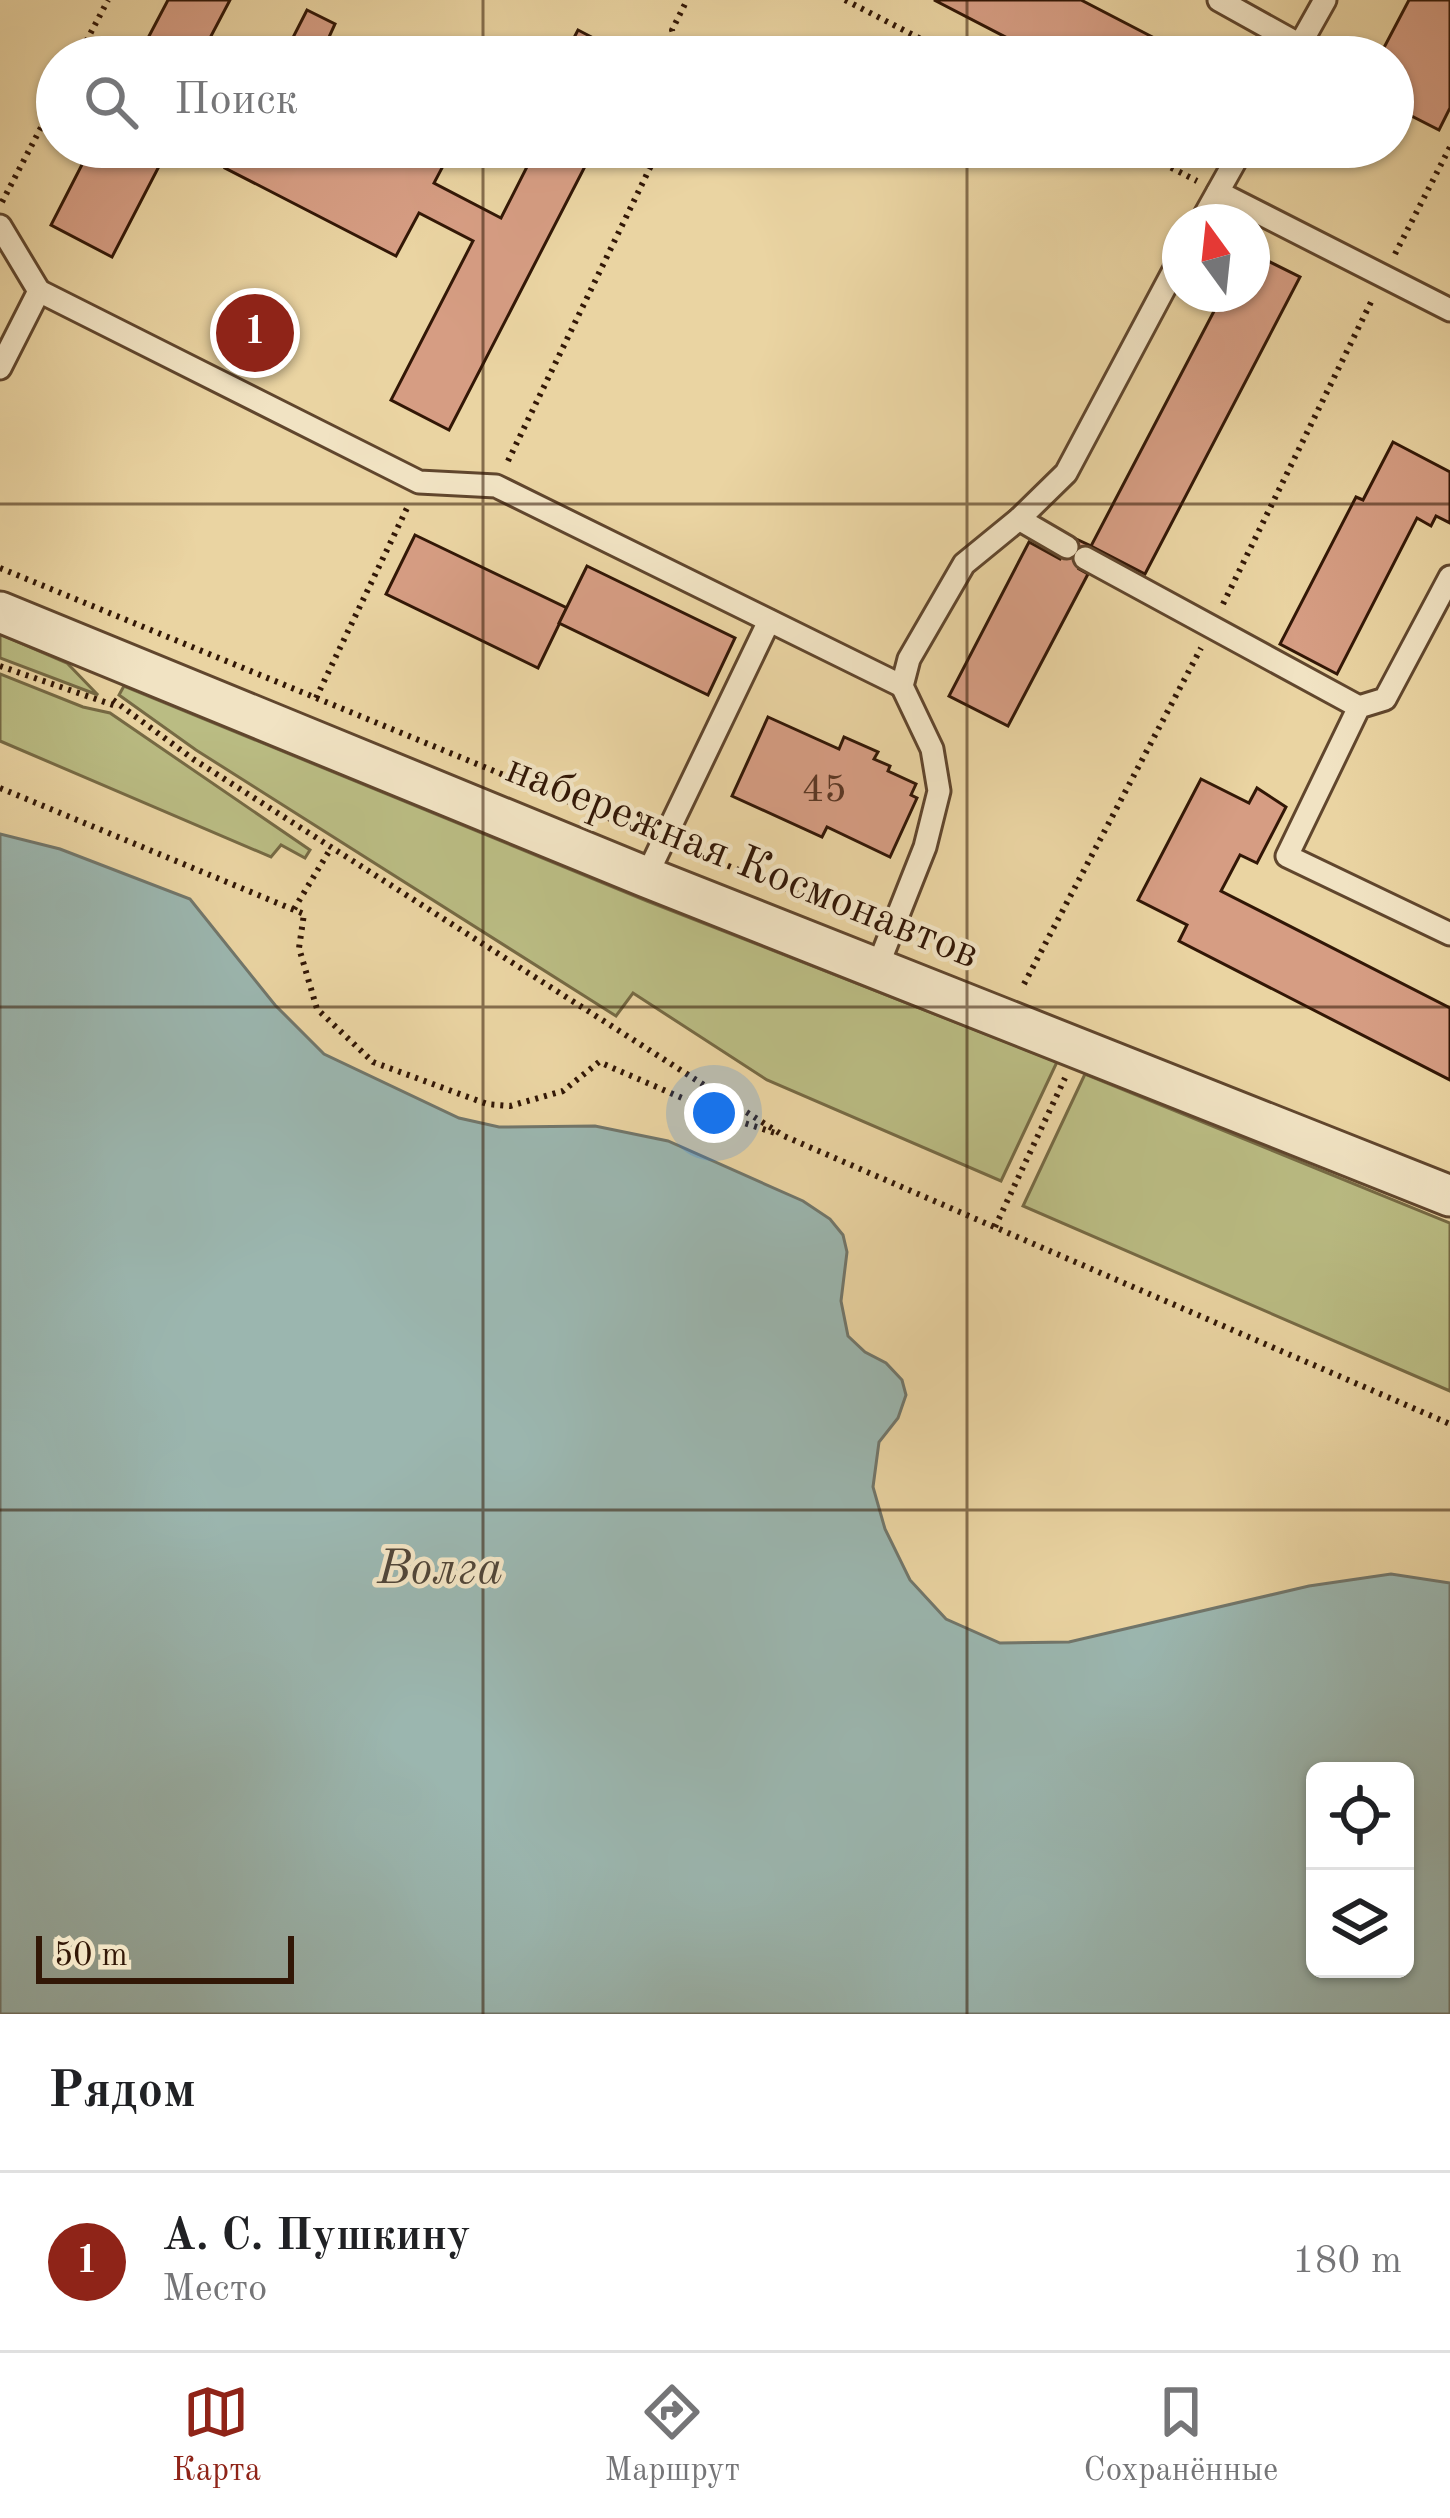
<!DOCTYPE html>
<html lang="ru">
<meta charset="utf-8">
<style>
body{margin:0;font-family:"Old Standard TT",serif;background:#f2f2f2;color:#202124}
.controls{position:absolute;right:36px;bottom:36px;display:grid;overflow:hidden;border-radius:18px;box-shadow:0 3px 9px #0004}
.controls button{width:108px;height:108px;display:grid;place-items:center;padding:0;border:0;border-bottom:3px solid #e0e0e0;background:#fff;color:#202124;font:60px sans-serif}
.compass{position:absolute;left:1162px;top:204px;width:108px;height:108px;border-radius:50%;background:#fff;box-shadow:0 3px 9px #0004;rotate:345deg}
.scale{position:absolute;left:36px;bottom:30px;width:258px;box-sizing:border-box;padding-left:12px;border:6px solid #321706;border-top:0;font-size:33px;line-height:42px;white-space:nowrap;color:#321706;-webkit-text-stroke:9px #f1e3c3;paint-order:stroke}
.you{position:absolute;left:714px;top:1113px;width:42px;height:42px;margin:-30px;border:9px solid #fff;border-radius:50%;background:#1a73e8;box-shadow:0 0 0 18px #1a73e833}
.badge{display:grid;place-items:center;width:78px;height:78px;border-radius:50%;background:#8f2418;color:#fff;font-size:39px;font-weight:700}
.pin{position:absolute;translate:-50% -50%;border:6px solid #fff;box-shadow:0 3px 12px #0006}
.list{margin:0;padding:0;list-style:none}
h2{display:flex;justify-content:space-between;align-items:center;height:156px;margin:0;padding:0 48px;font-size:51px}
h2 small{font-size:39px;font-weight:400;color:#757577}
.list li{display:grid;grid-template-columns:78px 1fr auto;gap:36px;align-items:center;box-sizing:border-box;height:180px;padding:0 48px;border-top:3px solid #e0e0e0}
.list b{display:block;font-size:45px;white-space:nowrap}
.list p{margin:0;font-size:39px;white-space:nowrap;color:#757577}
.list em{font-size:39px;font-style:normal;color:#757577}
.icon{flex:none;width:66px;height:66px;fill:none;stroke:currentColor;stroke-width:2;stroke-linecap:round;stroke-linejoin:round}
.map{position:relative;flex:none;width:1450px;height:2014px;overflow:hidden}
.search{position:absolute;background:#fff;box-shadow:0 3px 9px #0004;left:36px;right:36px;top:36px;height:132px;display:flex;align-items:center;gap:30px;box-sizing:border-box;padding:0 42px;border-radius:66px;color:#757577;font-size:45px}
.sheet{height:336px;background:#fff}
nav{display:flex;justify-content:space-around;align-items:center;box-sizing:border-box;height:168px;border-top:3px solid #e0e0e0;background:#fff;font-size:33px;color:#757577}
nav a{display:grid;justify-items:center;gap:6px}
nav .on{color:#8f2418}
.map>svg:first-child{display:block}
</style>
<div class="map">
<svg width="1450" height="2014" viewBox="0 0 1450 2014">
<rect width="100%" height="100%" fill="#ead4a2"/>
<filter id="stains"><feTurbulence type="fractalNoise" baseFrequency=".00167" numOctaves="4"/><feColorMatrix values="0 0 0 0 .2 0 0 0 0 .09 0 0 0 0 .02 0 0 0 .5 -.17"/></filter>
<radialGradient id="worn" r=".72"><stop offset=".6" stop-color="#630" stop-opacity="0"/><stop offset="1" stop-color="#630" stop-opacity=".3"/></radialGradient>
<g fill="#babc83" stroke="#766a44" stroke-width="3">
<polygon points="0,634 67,663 98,695 0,658"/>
<polygon points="0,674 83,707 110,713 310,850 305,858 281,845 271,857 0,741"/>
<polygon points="124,686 647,901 1057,1062 1001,1181 767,1080 633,993 616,1016 196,750 119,695"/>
<polygon points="1085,1074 1450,1223 1450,1391 1023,1206"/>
</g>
<path fill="#9bb6af" stroke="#71766b" stroke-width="3" fill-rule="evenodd" d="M0,834L60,849L190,899L275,1005L324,1054L459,1118L499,1127L595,1126L668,1141L803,1201L830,1219L843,1235L847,1252L841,1301L848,1336L865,1352L886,1363L902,1380L906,1395L898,1418L879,1442L873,1487L885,1529L910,1580L946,1619L1000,1643L1069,1642L1309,1586L1391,1574L1450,1583V2014H0ZM1315,1771H1405V1969H1315Z"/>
<g fill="#d69d83" stroke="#321706" stroke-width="3">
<polygon points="168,0 230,0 200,57 138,57"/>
<polygon points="934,0 1081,0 1191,57 1044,57"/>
<polygon points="1409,0 1450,0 1450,108 1439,130 1396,108 1399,101 1393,98 1393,57 1379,57"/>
<polygon points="307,10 335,24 329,37 368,57 283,57"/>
<polygon points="578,30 630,57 564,57"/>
<polygon points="91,147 169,147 112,257 51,225"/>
<polygon points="236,147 453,147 434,183 501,218 537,147 595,147 449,430 391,400 473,241 419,213 396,256 225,168"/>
<polygon points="1252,253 1300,277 1145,574 1091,546 1223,294 1252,294"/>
<polygon points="1393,442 1450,472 1450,523 1436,516 1431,526 1417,518 1337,674 1280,644 1356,497 1363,500"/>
<polygon points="415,535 567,608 538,668 386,594"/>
<polygon points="1072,537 1091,546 1079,569 1088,574 1008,726 949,696 1029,542 1060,559"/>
<polygon points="587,566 735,638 708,695 559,623"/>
<polygon points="768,717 839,749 844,737 878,752 874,759 890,766 888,771 916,784 911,795 917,798 890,857 827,827 822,837 732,796"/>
<polygon points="1201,779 1249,803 1257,788 1286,807 1257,863 1240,855 1221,891 1450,1008 1450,1080 1179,941 1187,925 1138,900"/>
</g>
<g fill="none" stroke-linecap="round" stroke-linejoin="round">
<g stroke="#60462d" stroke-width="27">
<g id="lane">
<polyline points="1219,0 1300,45"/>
<polyline points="1293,57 1325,0"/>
<polyline points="1218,192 1450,310"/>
<polyline points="1201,222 1243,147"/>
<polyline points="0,226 39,291 0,368"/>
<polyline points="39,291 419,482 496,486 902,686"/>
<polyline points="1019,519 1067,547"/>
<polyline points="1085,558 1359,707"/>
<polyline points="1450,577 1385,699 1359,707 1287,856 1450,934"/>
<polyline points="646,877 769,621"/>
<polyline points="877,968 925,847 939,791 932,749 902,686 909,659 964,564 1019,519 1066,473 1180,259"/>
</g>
</g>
<g stroke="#60462d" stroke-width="45">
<polyline id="street" points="0,612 646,877 1450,1196"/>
</g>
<g stroke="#321706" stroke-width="6" stroke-dasharray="3 6" stroke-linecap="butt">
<polyline points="845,0 956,57"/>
<polyline points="78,57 108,0"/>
<polyline points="681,57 672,30 687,0"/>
<polyline points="1131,147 1197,181"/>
<polyline points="2,202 57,97"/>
<polyline points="1395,254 1450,147"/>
<polyline points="508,461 660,147"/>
<polyline points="0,568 640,831"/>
<polyline points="1223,604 1373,298"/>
<polyline points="0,666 116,706"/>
<polyline points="316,698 408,506"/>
<polyline points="113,700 193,759 784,1136 1450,1424"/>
<polyline points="0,788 304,914 299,948 317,1009 373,1062 487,1104 510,1106 563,1091 599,1062 726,1117 775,1133"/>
<polyline points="686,849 869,922"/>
<polyline points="294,909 331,848"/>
<polyline points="1024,984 1201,648"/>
<polyline points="995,1227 1065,1078"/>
</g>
<use href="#lane" stroke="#f1e3c3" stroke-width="21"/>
<use href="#street" stroke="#f1e3c3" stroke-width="39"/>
</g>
<path fill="none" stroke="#321706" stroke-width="3" stroke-opacity="0.55" d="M483,0V57M967,0V57M483,147V2014M967,147V2014M0,504H1450M0,1007H1450M0,1510H1450"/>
<g text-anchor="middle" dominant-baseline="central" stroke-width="9" stroke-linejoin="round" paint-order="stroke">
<g font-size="39" fill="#5b3825">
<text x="824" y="790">45</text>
</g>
<g font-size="45" fill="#321706" stroke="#f1e3c3">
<text transform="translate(742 863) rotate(22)">набережная Космонавтов</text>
</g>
<g font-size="48" font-style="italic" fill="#524739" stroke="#f1e3c3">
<text x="440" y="1570">Волга</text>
</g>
</g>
<rect width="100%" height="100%" filter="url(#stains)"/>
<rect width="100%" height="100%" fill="url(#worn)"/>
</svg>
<div class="controls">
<button><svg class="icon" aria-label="locate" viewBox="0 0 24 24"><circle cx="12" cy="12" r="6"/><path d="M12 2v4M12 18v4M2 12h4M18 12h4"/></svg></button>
<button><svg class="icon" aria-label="layers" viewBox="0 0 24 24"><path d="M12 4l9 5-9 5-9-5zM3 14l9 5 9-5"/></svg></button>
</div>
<svg class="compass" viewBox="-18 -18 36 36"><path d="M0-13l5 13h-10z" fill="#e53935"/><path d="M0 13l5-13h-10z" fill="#757577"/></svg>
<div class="scale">50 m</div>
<div class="you"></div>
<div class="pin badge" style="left:255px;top:333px">1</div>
<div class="search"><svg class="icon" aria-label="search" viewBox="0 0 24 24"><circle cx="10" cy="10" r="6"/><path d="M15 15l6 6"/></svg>Поиск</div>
</div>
<section class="sheet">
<h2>Рядом<small></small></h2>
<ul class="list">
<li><span class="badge">1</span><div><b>А. С. Пушкину</b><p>Место</p></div><em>180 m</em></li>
</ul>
</section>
<nav>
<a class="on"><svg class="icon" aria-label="map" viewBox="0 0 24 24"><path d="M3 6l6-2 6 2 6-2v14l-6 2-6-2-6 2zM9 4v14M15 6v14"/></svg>Карта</a>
<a><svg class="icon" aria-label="directions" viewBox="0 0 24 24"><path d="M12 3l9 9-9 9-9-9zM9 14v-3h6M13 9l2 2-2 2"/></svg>Маршрут</a>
<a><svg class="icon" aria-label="saved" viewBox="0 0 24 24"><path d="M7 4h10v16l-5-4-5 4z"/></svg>Сохранённые</a>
</nav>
